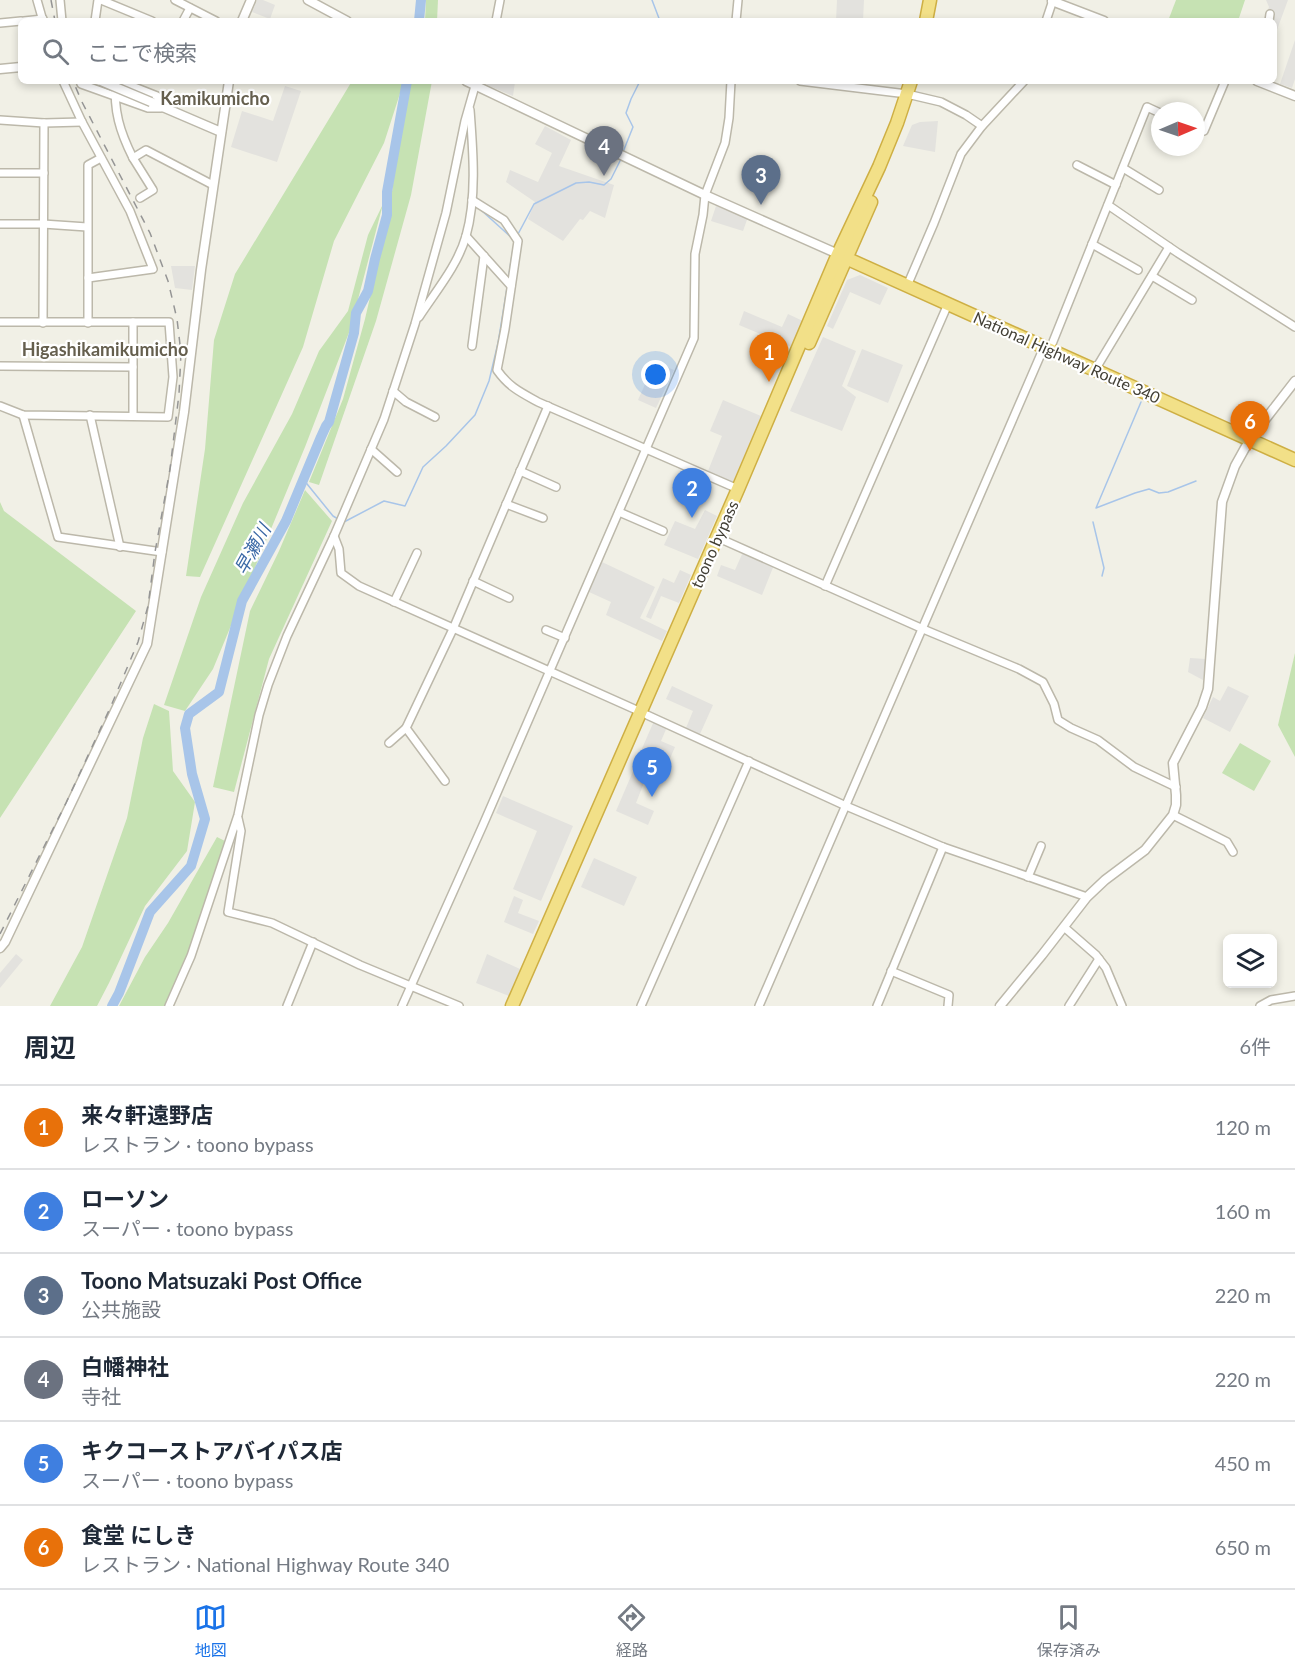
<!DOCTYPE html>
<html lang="ja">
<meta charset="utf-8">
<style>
body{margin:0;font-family:Lato,"Noto Sans JP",sans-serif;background:#f6f6f7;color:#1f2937}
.controls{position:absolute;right:18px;bottom:18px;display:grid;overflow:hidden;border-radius:9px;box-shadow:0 3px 9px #0003}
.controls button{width:54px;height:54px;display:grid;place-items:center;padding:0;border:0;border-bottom:2px solid #e0e1e3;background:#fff;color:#1f2937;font:30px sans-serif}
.compass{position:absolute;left:1151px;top:102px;width:54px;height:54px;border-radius:50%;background:#fff;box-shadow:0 3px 9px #0003;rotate:88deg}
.you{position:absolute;left:656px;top:375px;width:21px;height:21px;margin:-15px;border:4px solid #fff;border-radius:50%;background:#1a73e8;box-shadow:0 0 0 9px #1a73e833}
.badge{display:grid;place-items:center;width:39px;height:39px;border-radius:50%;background:#1a73e8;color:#fff;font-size:20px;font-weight:700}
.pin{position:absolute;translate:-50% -50px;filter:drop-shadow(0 2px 3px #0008)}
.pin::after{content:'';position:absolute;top:32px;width:21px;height:18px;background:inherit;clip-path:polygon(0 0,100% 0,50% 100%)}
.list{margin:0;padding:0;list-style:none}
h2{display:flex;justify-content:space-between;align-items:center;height:78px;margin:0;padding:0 24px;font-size:26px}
h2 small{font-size:20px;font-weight:400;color:#747a83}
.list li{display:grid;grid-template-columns:39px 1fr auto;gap:18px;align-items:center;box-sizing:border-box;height:84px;padding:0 24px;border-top:2px solid #e0e1e3}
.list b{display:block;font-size:22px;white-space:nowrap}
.list p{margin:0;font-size:20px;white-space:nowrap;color:#747a83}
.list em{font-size:20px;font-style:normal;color:#747a83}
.icon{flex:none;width:33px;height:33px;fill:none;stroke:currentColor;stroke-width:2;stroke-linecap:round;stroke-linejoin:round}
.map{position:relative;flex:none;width:1295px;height:1006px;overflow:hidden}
.search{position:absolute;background:#fff;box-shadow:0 3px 9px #0003;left:18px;right:18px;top:18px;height:66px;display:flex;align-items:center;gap:15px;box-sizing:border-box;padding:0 21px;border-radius:9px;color:#747a83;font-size:22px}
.sheet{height:582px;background:#fff}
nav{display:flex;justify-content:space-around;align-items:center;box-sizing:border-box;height:84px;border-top:2px solid #e0e1e3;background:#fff;font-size:16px;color:#747a83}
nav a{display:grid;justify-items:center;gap:3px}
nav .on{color:#1a73e8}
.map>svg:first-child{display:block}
</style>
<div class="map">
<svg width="1295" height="1006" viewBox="0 0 1295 1006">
<rect width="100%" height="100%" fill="#f1f0e6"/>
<g fill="#c6e2b3">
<polygon points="426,0 438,0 437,21 425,21"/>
<polygon points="1176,0 1245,0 1238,21 1168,21"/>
<polygon points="352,81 404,81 384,143 334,241 303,347 200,577 186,576 205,449 214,340 235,274"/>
<polygon points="411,81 432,81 411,195 376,321 319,485 309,482 343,399 365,319 389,215 401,122"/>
<polygon points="383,204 350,330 305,447 213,669 185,711 164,705 201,597 243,503 292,414 319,351 348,311 368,235"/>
<polygon points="305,490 332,521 269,659 234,792 213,787 250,611 279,551"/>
<polygon points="0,502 4,511 136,611 0,818"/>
<polygon points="1295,653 1295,757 1278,725"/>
<polygon points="154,704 169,711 173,771 195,802 187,851 145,906 109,983 97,1006 50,1006 82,947 127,818 143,738"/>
<polygon points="1240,743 1271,761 1254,791 1222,773"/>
<polygon points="217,837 227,842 190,950 166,1006 119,1006 145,957 168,923"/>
</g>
<g fill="#e3e2de">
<polygon points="257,0 263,0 275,5 270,19 252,12"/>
<polygon points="837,0 864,0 863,21 836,21"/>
<polygon points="1266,0 1288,0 1274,38 1274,21 1264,21 1269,7"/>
<polygon points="1295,40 1295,79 1292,88 1280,84"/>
<polygon points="488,81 515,82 513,96 487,85"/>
<polygon points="285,86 301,91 277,162 231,147 242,111 273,121"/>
<polygon points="938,121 935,152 903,146 912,125 920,122"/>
<polygon points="545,126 571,140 559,166 614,185 605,218 590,211 583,220 580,219 563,241 528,219 535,202 506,182 510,170 538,182 552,153 535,144"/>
<polygon points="716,206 748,217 743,231 711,221"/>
<polygon points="171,266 195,266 192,290 175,288"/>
<polygon points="860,275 888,288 880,305 850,292 833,329 827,326 847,280"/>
<polygon points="744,311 782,327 788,314 805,322 794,348 739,325"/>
<polygon points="823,337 856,351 842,386 856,397 842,431 790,411"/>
<polygon points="862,349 903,365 888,403 847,386"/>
<polygon points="655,362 674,370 656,408 638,400"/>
<polygon points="723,400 761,416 733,482 708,471 722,436 710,431"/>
<polygon points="705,510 717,516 698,559 664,545 675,521 695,529"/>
<polygon points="743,552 774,565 762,595 717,576 721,565 735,570"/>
<polygon points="602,562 655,587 640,618 667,631 662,641 606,615 611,602 589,592"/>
<polygon points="680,570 691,575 679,603 661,596 651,619 646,617 663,578 674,583"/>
<polygon points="1190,658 1206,659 1203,680 1188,672"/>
<polygon points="672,686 713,705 700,734 686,728 693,711 666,699"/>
<polygon points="1228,686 1249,696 1230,732 1203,718 1213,697 1220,701"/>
<polygon points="654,721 667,727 661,741 675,747 661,779 634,767"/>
<polygon points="634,769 647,775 636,803 654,811 648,825 616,811"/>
<polygon points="503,796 573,826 541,901 513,889 537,831 496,813"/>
<polygon points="594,858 637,877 624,906 581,887"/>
<polygon points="514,896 523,900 518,913 539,921 533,934 504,922"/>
<polygon points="16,954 23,960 0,988 0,973"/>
<polygon points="487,954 520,969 509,996 476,983"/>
</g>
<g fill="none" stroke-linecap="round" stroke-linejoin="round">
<g stroke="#a8c5e9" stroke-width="1.5">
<polyline points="652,0 660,21"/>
<polyline points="623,152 633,127 626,113 631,99 640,81"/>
<polyline points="481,210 513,239"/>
<polyline points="517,236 534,204 576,183 589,182 604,185 611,179 621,159"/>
<polyline points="508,280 513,249"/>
<polyline points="1141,402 1096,508 1135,493 1149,489 1159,493 1168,492 1196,481"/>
<polyline points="303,479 333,516 338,519"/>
<polyline points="342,521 344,522 384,501 405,506 423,467 446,446 475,415 489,381 498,343 507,288"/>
<polyline points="1093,522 1104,568 1102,576"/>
</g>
<g stroke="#a8c5e9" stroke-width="10">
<polyline points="419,21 421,0"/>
<polyline points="112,1006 119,993 150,912 191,866 205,819 192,774 185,728 189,714 219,692 242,601 286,521 321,437 326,426 329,422 354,333 356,313 368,291 375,259 387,215 387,192 407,81"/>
</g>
<g stroke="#bcb8aa" stroke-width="10">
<g id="minor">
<polyline points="37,0 43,21"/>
<polyline points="60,0 62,21"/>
<polyline points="101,0 152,21"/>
<polyline points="175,0 216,21"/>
<polyline points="24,21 43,19"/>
<polyline points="95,21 98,0"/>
<polyline points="183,21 190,8"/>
<polyline points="496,21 500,0"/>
<polyline points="736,21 738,0"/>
<polyline points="1046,21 1053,0"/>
<polyline points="1269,21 1270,14"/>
<polyline points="0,23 21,21"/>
<polyline points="63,81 82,122 130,211 153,269 88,278"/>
<polyline points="80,81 81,84 148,108 161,108"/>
<path d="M116,81C113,110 120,132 133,158"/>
<polyline points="119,81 157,96 162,107"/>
<polyline points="800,81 907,94 941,102 966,115 982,126"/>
<polyline points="0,120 44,123 82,122"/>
<polyline points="1196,128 1204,131 1225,81"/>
<polyline points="1077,165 1116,185"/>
<polyline points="1123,168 1159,190"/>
<polyline points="0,173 44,173"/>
<polyline points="140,198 153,190 133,158 146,150 213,185"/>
<path d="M472,200L504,220L518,241L505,329L497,370C509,387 520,392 538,402L738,489"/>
<polyline points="1108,205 1178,253 1295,327"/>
<polyline points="0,224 43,224 87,227"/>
<polyline points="466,236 511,286"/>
<polyline points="1092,244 1138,270"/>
<polyline points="1152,276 1192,300"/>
<polyline points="907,286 934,223 961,154 982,126 1024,81"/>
<path d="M419,317C436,291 458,265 466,236C477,197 473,150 470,110"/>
<polyline points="0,322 169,322 173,377 168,417 23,415 0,406"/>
<polyline points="133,322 133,416"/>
<polyline points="43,323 44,123"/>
<polyline points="88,323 88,165 101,158"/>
<polyline points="472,346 484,256"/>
<polyline points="1050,349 1147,107 1160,113"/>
<polyline points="0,366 133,367"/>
<polyline points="1095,370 1169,247"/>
<polyline points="393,391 406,402 435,417"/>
<polyline points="23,415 58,537 162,552"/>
<polyline points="90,415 120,547"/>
<polyline points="371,449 397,472"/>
<polyline points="520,471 556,487"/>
<polyline points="506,504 543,518"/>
<polyline points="619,512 663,531"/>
<polyline points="334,536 339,549 341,573 359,586 641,712"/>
<polyline points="723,540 923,629 1019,669 1043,682 1054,704 1058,720 1071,728 1098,740 1134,767 1176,787"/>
<polyline points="473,581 509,598"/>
<polyline points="825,586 948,304"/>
<polyline points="394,602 417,553"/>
<polyline points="546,630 565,638"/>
<polyline points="647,715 846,806 943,847 1087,897"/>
<polyline points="389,743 406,728"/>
<polyline points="445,781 406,728 453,629 548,406"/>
<polyline points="1173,815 1227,842 1233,852"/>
<polyline points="238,818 241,831 228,912 272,923 360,965 459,1006"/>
<polyline points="1028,877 1041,846"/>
<polyline points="1064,927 1096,955 1106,968 1122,1006"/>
<polyline points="891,971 949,995 948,1006"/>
<polyline points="169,1006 191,956 238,815 259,715 268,685 287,636 334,536 384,419 415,324 446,213 465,121 475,86"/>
<polyline points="287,1006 313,942"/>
<polyline points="402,1006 483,825 694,338 695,254 703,215 705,195 725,143 729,118 731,81"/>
<polyline points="641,1006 749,761"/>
<polyline points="759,1006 1044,347"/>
<polyline points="877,1006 943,847"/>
<polyline points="1069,1006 1099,959"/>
<polyline points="1260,1006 1271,1000 1295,996"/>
</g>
</g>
<g stroke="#bcb8aa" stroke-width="11">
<g id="tertiary">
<polyline points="308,0 347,21"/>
<polyline points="1052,1 1104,21"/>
<polyline points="242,21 251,0"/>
<polyline points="0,69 21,67"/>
<polyline points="466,81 705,195 838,254"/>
<polyline points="1257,81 1295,96"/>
<polyline points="151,102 221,132"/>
<polyline points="0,948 5,942 147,644 184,412 201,270 229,81"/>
<polyline points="1000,1006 1042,955 1087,897 1105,880 1145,850 1173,815 1176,805 1176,795 1173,763 1202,707 1208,689 1222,502 1235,466 1250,439 1295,381"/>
</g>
</g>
<g stroke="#ceaf44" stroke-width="15">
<g id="trunk">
<polyline points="926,21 930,0"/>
<polyline points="839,255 1295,460"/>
<polyline points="809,343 871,202"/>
<polyline points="512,1006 738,489 838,254 879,167 897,123 911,81"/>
</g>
</g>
<use href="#minor" stroke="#fff" stroke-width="7"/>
<use href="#tertiary" stroke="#fff" stroke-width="8"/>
<use href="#trunk" stroke="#f2e088" stroke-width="12"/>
<g stroke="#959595" stroke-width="1.5" stroke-dasharray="8 8" stroke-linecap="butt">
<polyline points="51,0 55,21"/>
<polyline points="0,934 66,803 111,706 138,642 148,606 155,552 170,469 179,394 181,353 177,319 168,281 150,233 82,102 73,81"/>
</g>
<g stroke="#bcb8aa" stroke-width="11" stroke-linecap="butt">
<polyline id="tertiary-bridge" points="101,81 151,102"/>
</g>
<use href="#tertiary-bridge" stroke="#fff" stroke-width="8"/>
</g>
<g text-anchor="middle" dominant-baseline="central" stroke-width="4.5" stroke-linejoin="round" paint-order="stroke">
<g font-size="16" fill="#434036" stroke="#fff">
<text transform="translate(1067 357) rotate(24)">National Highway Route 340</text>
<text transform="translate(714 544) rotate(-66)">toono bypass</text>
</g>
<g font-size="18" font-weight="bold" fill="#655f4e" stroke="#fff">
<text x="215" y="98">Kamikumicho</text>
<text x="105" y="349">Higashikamikumicho</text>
</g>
<g font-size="18" font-style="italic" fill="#3a68a5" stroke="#fff">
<text transform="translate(252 549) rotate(-61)">早瀬川</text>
</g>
</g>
</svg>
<div class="controls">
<button><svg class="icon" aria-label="layers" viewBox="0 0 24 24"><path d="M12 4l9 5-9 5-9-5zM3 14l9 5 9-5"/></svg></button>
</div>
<svg class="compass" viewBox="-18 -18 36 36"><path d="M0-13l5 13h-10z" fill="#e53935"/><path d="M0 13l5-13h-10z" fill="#747a83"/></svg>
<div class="you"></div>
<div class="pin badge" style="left:769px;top:382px;background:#e8710a">1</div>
<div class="pin badge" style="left:692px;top:518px;background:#3f7fe0">2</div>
<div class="pin badge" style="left:761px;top:205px;background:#5c6f8a">3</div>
<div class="pin badge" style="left:604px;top:176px;background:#6b7280">4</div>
<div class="pin badge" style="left:652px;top:797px;background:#3f7fe0">5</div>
<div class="pin badge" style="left:1250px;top:451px;background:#e8710a">6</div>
<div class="search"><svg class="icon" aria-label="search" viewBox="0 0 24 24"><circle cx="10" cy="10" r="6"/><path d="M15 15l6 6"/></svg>ここで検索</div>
</div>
<section class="sheet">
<h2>周辺<small>6件</small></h2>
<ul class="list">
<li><span class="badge" style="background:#e8710a">1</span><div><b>来々軒遠野店</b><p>レストラン · toono bypass</p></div><em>120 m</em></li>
<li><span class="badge" style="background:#3f7fe0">2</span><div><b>ローソン</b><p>スーパー · toono bypass</p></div><em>160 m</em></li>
<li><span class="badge" style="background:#5c6f8a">3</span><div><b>Toono Matsuzaki Post Office</b><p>公共施設</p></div><em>220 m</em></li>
<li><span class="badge" style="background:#6b7280">4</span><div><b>白幡神社</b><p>寺社</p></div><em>220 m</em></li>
<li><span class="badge" style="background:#3f7fe0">5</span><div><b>キクコーストアバイパス店</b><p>スーパー · toono bypass</p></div><em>450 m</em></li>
<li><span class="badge" style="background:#e8710a">6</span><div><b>食堂 にしき</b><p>レストラン · National Highway Route 340</p></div><em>650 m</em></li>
</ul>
</section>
<nav>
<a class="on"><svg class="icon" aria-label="map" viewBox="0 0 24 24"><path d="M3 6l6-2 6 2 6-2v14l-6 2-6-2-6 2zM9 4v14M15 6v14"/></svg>地図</a>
<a><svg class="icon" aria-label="directions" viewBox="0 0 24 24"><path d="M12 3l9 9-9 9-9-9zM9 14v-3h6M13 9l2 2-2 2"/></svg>経路</a>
<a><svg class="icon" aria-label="saved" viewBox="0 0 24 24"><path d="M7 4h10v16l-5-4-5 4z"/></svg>保存済み</a>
</nav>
